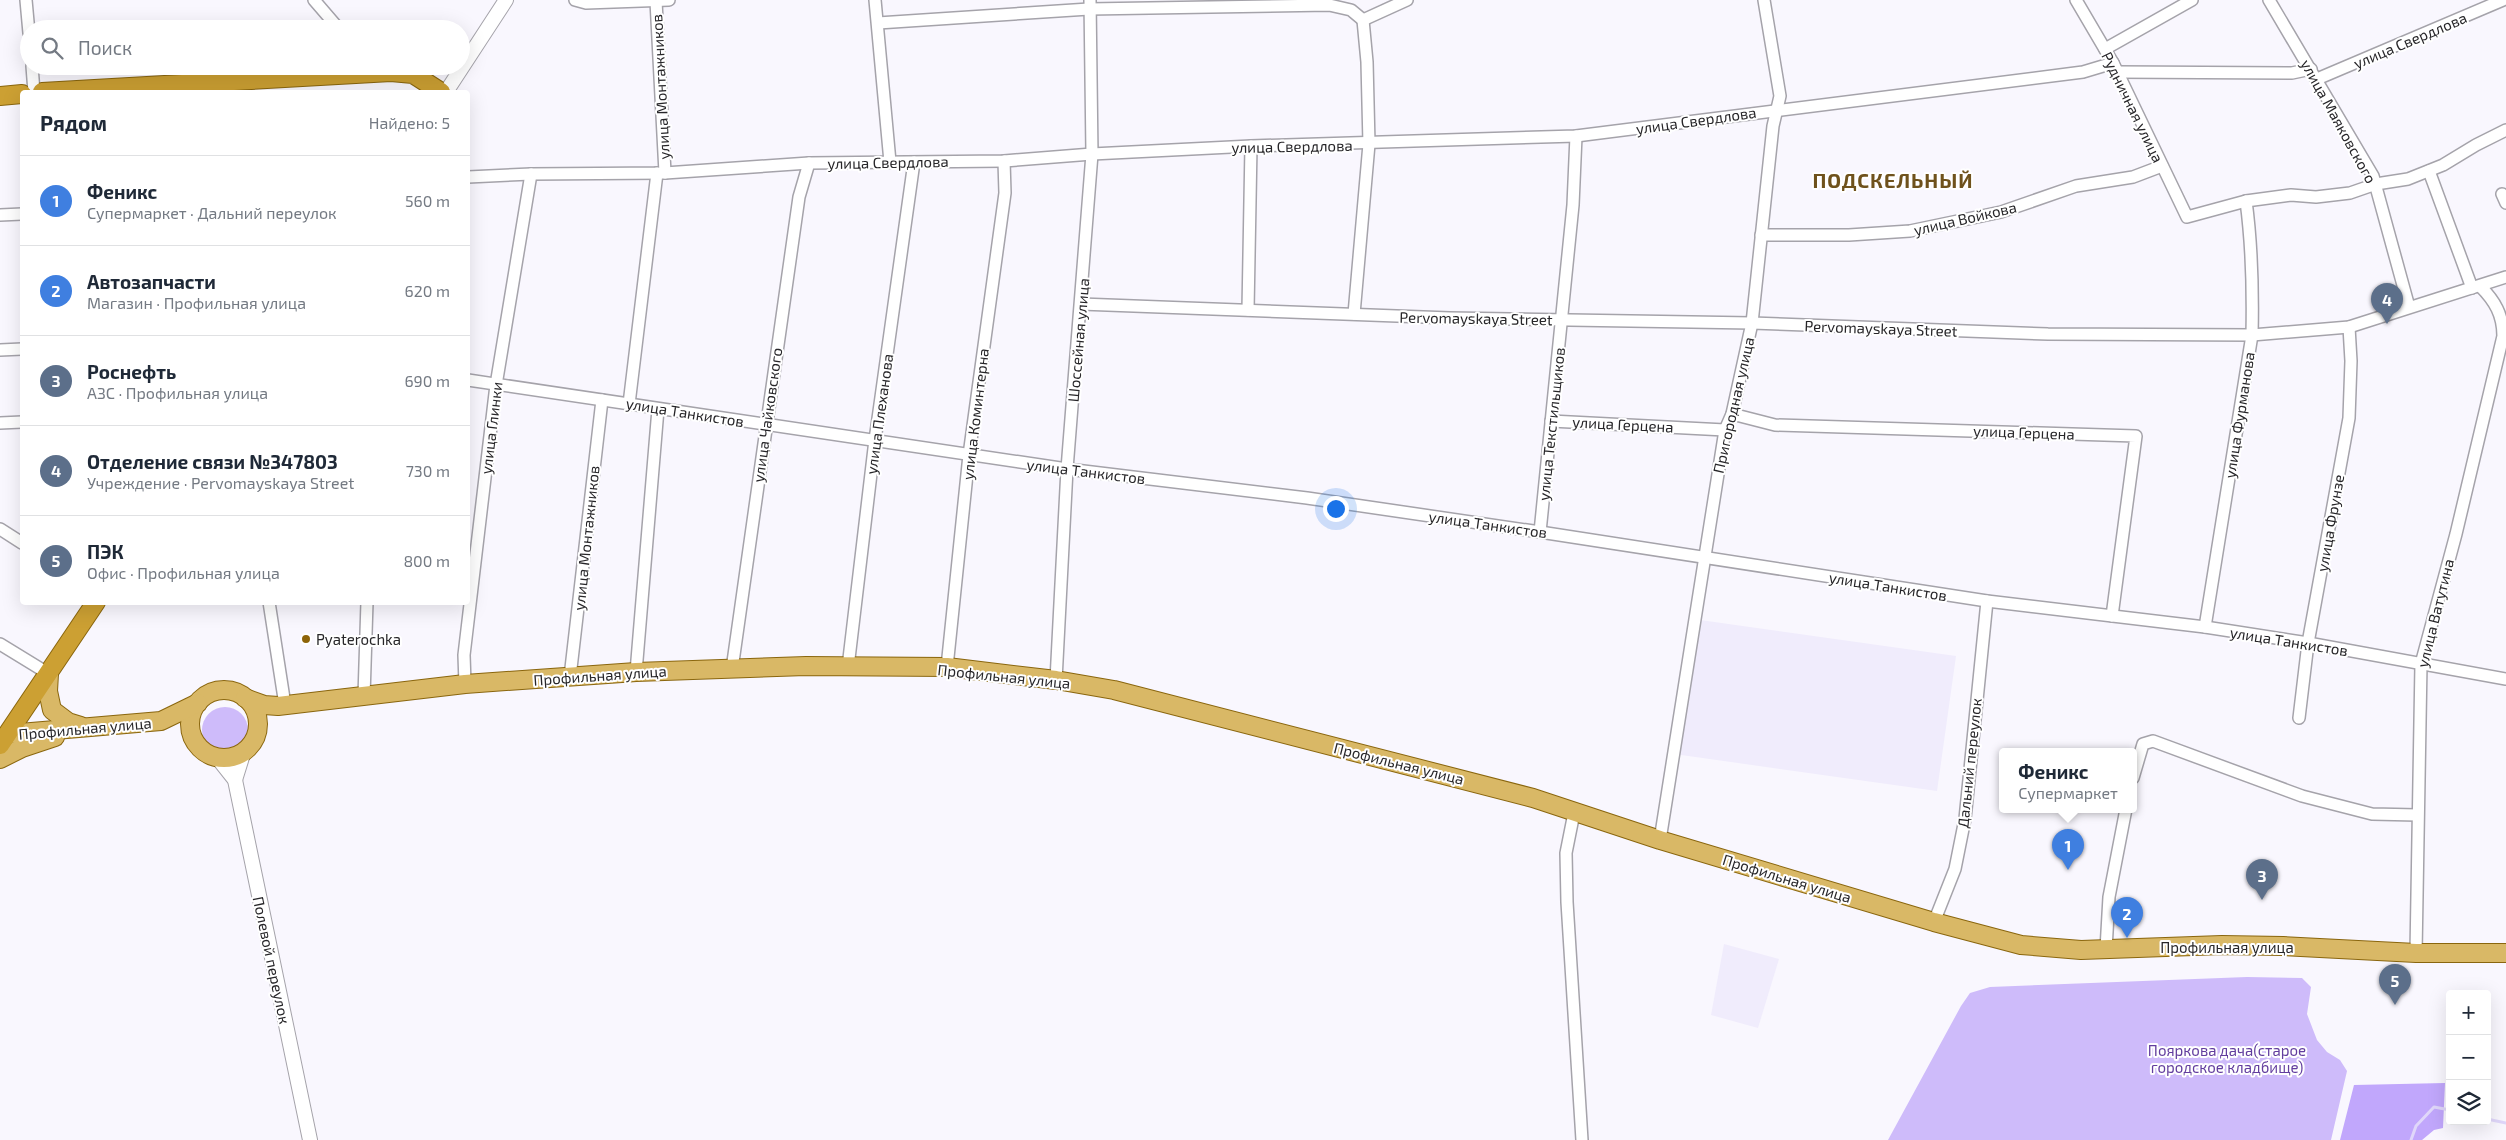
<!DOCTYPE html>
<html lang="ru">
<meta charset="utf-8">
<style>
body{margin:0;font-family:"Exo 2",sans-serif;background:#f6f6f7;color:#1f2937}
.controls{position:absolute;right:15px;bottom:15px;display:grid;overflow:hidden;border-radius:5px;box-shadow:0 5px 20px #0002}
.controls button{width:45px;height:45px;display:grid;place-items:center;padding:0;border:0;border-bottom:1px solid #e0e1e3;background:#fff;color:#1f2937;font:25px sans-serif}
.you{position:absolute;left:1335px;top:508px;width:18px;height:18px;margin:-12px;border:4px solid #fff;border-radius:50%;background:#1a73e8;box-shadow:0 0 0 8px #1a73e833}
.badge{display:grid;place-items:center;width:32px;height:32px;border-radius:50%;background:#db2777;color:#fff;font-size:16px;font-weight:700}
.pin{position:absolute;translate:-50% -41px;filter:drop-shadow(0 1px 2px #0008)}
.pin::after{content:'';position:absolute;top:26px;width:18px;height:15px;background:inherit;clip-path:polygon(0 0,100% 0,50% 100%)}
.popup{position:absolute;left:1999px;top:748px;width:138px;height:65px;box-sizing:border-box;display:grid;place-content:center;border-radius:5px;background:#fff;filter:drop-shadow(0 1px 4px #0005);font-size:16px;white-space:nowrap;color:#747a83}
.popup b{font-size:19px;color:#1f2937}
.popup::after{content:'';position:absolute;left:50%;top:100%;margin-left:-10px;border:10px solid transparent;border-top-color:#fff}
.list{margin:0;padding:0;list-style:none}
h2{display:flex;justify-content:space-between;align-items:center;height:65px;margin:0;padding:0 20px;font-size:21px}
h2 small{font-size:16px;font-weight:400;color:#747a83}
.list li{display:grid;grid-template-columns:32px 1fr auto;gap:15px;align-items:center;box-sizing:border-box;height:90px;padding:0 20px;border-top:1px solid #e0e1e3}
.list b{display:block;font-size:19px;white-space:nowrap}
.list p{margin:0;font-size:16px;white-space:nowrap;color:#747a83}
.list em{font-size:16px;font-style:normal;color:#747a83}
.icon{flex:none;width:28px;height:28px;fill:none;stroke:currentColor;stroke-width:2;stroke-linecap:round;stroke-linejoin:round}
.map{position:relative;flex:none;width:2506px;height:1140px;overflow:hidden}
.search{position:absolute;background:#fff;box-shadow:0 5px 20px #0002;left:20px;top:20px;width:450px;height:55px;display:flex;align-items:center;gap:12px;box-sizing:border-box;padding:0 18px;border-radius:28px;color:#747a83;font-size:19px}
.panel{position:absolute;background:#fff;box-shadow:0 5px 20px #0002;left:20px;top:90px;width:450px;height:515px;border-radius:5px}
.map>svg:first-child{display:block}
</style>
<div class="map">
<svg width="2506" height="1140" viewBox="0 0 2506 1140">
<rect width="100%" height="100%" fill="#f9f7fe"/>
<g fill="#f0ecfc">
<polygon points="1693,619 1956,656 1937,791 1674,754"/>
<polygon points="1724,944 1779,959 1758,1028 1711,1015"/>
</g>
<g fill="#cebbfa">
<circle cx="225" cy="730" r="23"/>
<polygon points="2247,977 2302,978 2311,987 2307,1014 2317,1040 2327,1052 2340,1060 2347,1071 2331,1140 1888,1140 1961,1006 1970,993 1990,987"/>
</g>
<polygon fill="#c1a7fc" points="2445,1083 2443,1128 2434,1130 2422,1140 2340,1140 2354,1085"/>
<g fill="none" stroke-linecap="round" stroke-linejoin="round">
<g stroke="#e0d7fa" stroke-width="3">
<polyline points="2487,1119 2506,1123"/>
<polyline points="2411,1140 2416,1126 2434,1107 2450,1110"/>
</g>
<g stroke="#a5a3aa" stroke-width="14">
<g id="minor">
<polyline points="26,0 29,33"/>
<polyline points="314,0 339,29"/>
<polyline points="575,0 586,3 669,0"/>
<polyline points="875,0 890,162"/>
<polyline points="2076,0 2113,63 2187,217 2246,201 2291,195 2316,197 2350,193 2376,184 2408,179 2443,165 2476,145 2506,130"/>
<polyline points="2269,0 2373,176 2409,307"/>
<polyline points="656,1 665,173"/>
<polyline points="878,23 1089,9 1329,5 1351,10 1363,20 1407,0"/>
<polyline points="2105,49 2192,0"/>
<polyline points="32,66 34,92"/>
<polyline points="2117,72 2292,73 2311,69"/>
<polyline points="2317,79 2503,0"/>
<polyline points="2429,171 2472,288"/>
<polyline points="468,177 531,174 665,173 809,163 1004,161 1092,154 1251,146 1576,136 2083,72 2113,63"/>
<polyline points="2502,194 2506,203"/>
<polyline points="0,215 22,214"/>
<polyline points="1761,235 1849,235 1910,231 2001,212 2076,186 2133,177 2162,166"/>
<polyline points="1081,304 1450,318 1752,323 2048,334 2252,335 2349,327 2506,277"/>
<polyline points="1248,310 1251,146"/>
<polyline points="1354,314 1369,144 1367,62 1363,20"/>
<polyline points="0,350 22,349"/>
<polyline points="468,380 1067,469 1307,498 1540,532 1987,601 2205,627 2308,643 2506,679"/>
<polyline points="629,404 657,173"/>
<polyline points="1732,414 1775,425 2136,436 2112,616"/>
<polyline points="1551,421 1725,430"/>
<polyline points="0,423 22,422"/>
<polyline points="0,529 22,543"/>
<polyline points="1540,532 1573,205 1576,136"/>
<polyline points="269,602 285,705"/>
<path d="M2205,627L2252,335C2253,290 2252,246 2246,201"/>
<polyline points="0,644 49,674"/>
<polyline points="848,667 875,440 914,162"/>
<polyline points="947,667 969,455 1005,193 1004,161"/>
<polyline points="732,669 799,197 809,163"/>
<polyline points="636,672 658,409"/>
<polyline points="570,677 602,400"/>
<polyline points="1056,680 1067,469 1092,154 1090,0"/>
<polyline points="465,684 464,655 496,385 531,174"/>
<polyline points="364,696 367,602"/>
<polyline points="2299,718 2308,643 2349,418 2351,361 2349,327"/>
<polyline points="2133,778 2143,744 2153,741 2302,796 2372,814 2417,815"/>
<polyline points="1574,813 1566,853 1567,902 1582,1140"/>
<polyline points="1660,840 1725,430 1732,414 1752,323 1773,126 1780,96 1764,0"/>
<polyline points="1934,922 1955,869 1965,819 1987,601"/>
<polyline points="2106,949 2109,897 2126,809"/>
<path d="M2416,953L2421,664L2456,534L2503,336C2503,315 2495,301 2480,286"/>
</g>
</g>
<g stroke="#a5a3aa" stroke-width="16">
<g id="tertiary">
<polyline points="446,92 506,0"/>
<polyline points="216,756 235,780 310,1140"/>
<polyline points="235,780 244,751"/>
</g>
</g>
<g stroke="#8a660e" stroke-width="20">
<g id="primary">
<polyline points="49,674 48,691 52,710 68,722 81,726"/>
<circle cx="224" cy="724" r="34"/>
<polyline points="245,698 264,705 278,706 465,684 636,672 806,666 947,667 1056,680 1114,690 1533,798 1660,840 1934,922 2021,945 2081,950 2222,945 2283,946 2416,953 2506,953"/>
<polyline points="8,734 161,721 198,703"/>
<polyline points="0,759 22,748 55,737"/>
</g>
</g>
<g stroke="#8a660e" stroke-width="20">
<g id="trunk">
<polyline points="42,92 391,72 413,74 441,92"/>
<polyline points="0,96 22,94"/>
<polyline points="0,745 96,602"/>
</g>
</g>
<use href="#minor" stroke="#fff" stroke-width="11"/>
<use href="#tertiary" stroke="#fff" stroke-width="14"/>
<use href="#primary" stroke="#d9b866" stroke-width="18"/>
<use href="#trunk" stroke="#cca033" stroke-width="18"/>
</g>
<circle fill="#8e6408" stroke="#fff" stroke-width="2" cx="306" cy="639" r="5"/>
<g text-anchor="middle" dominant-baseline="central" stroke-width="4" stroke-linejoin="round" paint-order="stroke">
<g font-size="15" fill="#272629" stroke="#fff">
<text transform="translate(2410 40) rotate(-23)">улица Свердлова</text>
<text transform="translate(660 87) rotate(-93)">улица Монтажников</text>
<text transform="translate(2133 107) rotate(64)">Рудничная улица</text>
<text transform="translate(1696 120) rotate(-8)">улица Свердлова</text>
<text transform="translate(2339 121) rotate(61)">улица Маяковского</text>
<text transform="translate(1292 146) rotate(-1)">улица Свердлова</text>
<text transform="translate(888 162) rotate(-1)">улица Свердлова</text>
<text transform="translate(1965 218) rotate(-13)">улица Войкова</text>
<text transform="translate(1476 318) rotate(1)">Pervomayskaya Street</text>
<text transform="translate(1881 328) rotate(2)">Pervomayskaya Street</text>
<text transform="translate(1078 340) rotate(-85)">Шоссейная улица</text>
<text transform="translate(1733 405) rotate(-77)">Пригородная улица</text>
<text transform="translate(685 412) rotate(9)">улица Танкистов</text>
<text transform="translate(879 414) rotate(-82)">улица Плеханова</text>
<text transform="translate(975 414) rotate(-83)">улица Коминтерна</text>
<text transform="translate(767 415) rotate(-82)">улица Чайковского</text>
<text transform="translate(2239 415) rotate(-81)">улица Фурманова</text>
<text transform="translate(1551 424) rotate(-84)">улица Текстильщиков</text>
<text transform="translate(1623 424) rotate(3)">улица Герцена</text>
<text transform="translate(491 428) rotate(-83)">улица Глинки</text>
<text transform="translate(2024 432) rotate(2)">улица Герцена</text>
<text transform="translate(1086 471) rotate(7)">улица Танкистов</text>
<text transform="translate(2330 523) rotate(-80)">улица Фрунзе</text>
<text transform="translate(1488 524) rotate(8)">улица Танкистов</text>
<text transform="translate(586 538) rotate(-84)">улица Монтажников</text>
<text transform="translate(1888 586) rotate(9)">улица Танкистов</text>
<text transform="translate(2435 613) rotate(-76)">улица Ватутина</text>
<text transform="translate(2289 641) rotate(9)">улица Танкистов</text>
<text transform="translate(600 675) rotate(-4)">Профильная улица</text>
<text transform="translate(1004 676) rotate(6)">Профильная улица</text>
<text transform="translate(85 728) rotate(-5)">Профильная улица</text>
<text transform="translate(1399 763) rotate(14)">Профильная улица</text>
<text transform="translate(1969 763) rotate(-84)">Дальний переулок</text>
<text transform="translate(1787 878) rotate(17)">Профильная улица</text>
<text x="2227" y="947">Профильная улица</text>
<text transform="translate(272 960) rotate(78)">Полевой переулок</text>
</g>
<g font-size="15" fill="#272629" stroke="#fff" text-anchor="start">
<text x="316" y="639">Pyaterochka</text>
</g>
<g font-size="15" fill="#623d9e" stroke="#fff">
<text x="2227" y="1050">Пояркова дача(старое<tspan x="2227" dy="17">городское кладбище)</tspan></text>
</g>
<g font-size="20" font-weight="bold" letter-spacing="1" fill="#6f521c" stroke="#fff">
<text x="1893" y="180">ПОДСКЕЛЬНЫЙ</text>
</g>
</g>
</svg>
<div class="controls">
<button>+</button>
<button>−</button>
<button><svg class="icon" aria-label="layers" viewBox="0 0 24 24"><path d="M12 4l9 5-9 5-9-5zM3 14l9 5 9-5"/></svg></button>
</div>
<div class="you"></div>
<div class="pin badge" style="left:2068px;top:870px;background:#3f7fe0">1</div>
<div class="popup"><b>Феникс</b>Супермаркет</div>
<div class="pin badge" style="left:2127px;top:938px;background:#3f7fe0">2</div>
<div class="pin badge" style="left:2262px;top:900px;background:#5c6f8a">3</div>
<div class="pin badge" style="left:2387px;top:324px;background:#5c6f8a">4</div>
<div class="pin badge" style="left:2395px;top:1005px;background:#5c6f8a">5</div>
<div class="search"><svg class="icon" aria-label="search" viewBox="0 0 24 24"><circle cx="10" cy="10" r="6"/><path d="M15 15l6 6"/></svg>Поиск</div>
<section class="panel">
<h2>Рядом<small>Найдено: 5</small></h2>
<ul class="list">
<li><span class="badge" style="background:#3f7fe0">1</span><div><b>Феникс</b><p>Супермаркет · Дальний переулок</p></div><em>560 m</em></li>
<li><span class="badge" style="background:#3f7fe0">2</span><div><b>Автозапчасти</b><p>Магазин · Профильная улица</p></div><em>620 m</em></li>
<li><span class="badge" style="background:#5c6f8a">3</span><div><b>Роснефть</b><p>АЗС · Профильная улица</p></div><em>690 m</em></li>
<li><span class="badge" style="background:#5c6f8a">4</span><div><b>Отделение связи №347803</b><p>Учреждение · Pervomayskaya Street</p></div><em>730 m</em></li>
<li><span class="badge" style="background:#5c6f8a">5</span><div><b>ПЭК</b><p>Офис · Профильная улица</p></div><em>800 m</em></li>
</ul>
</section>
</div>
